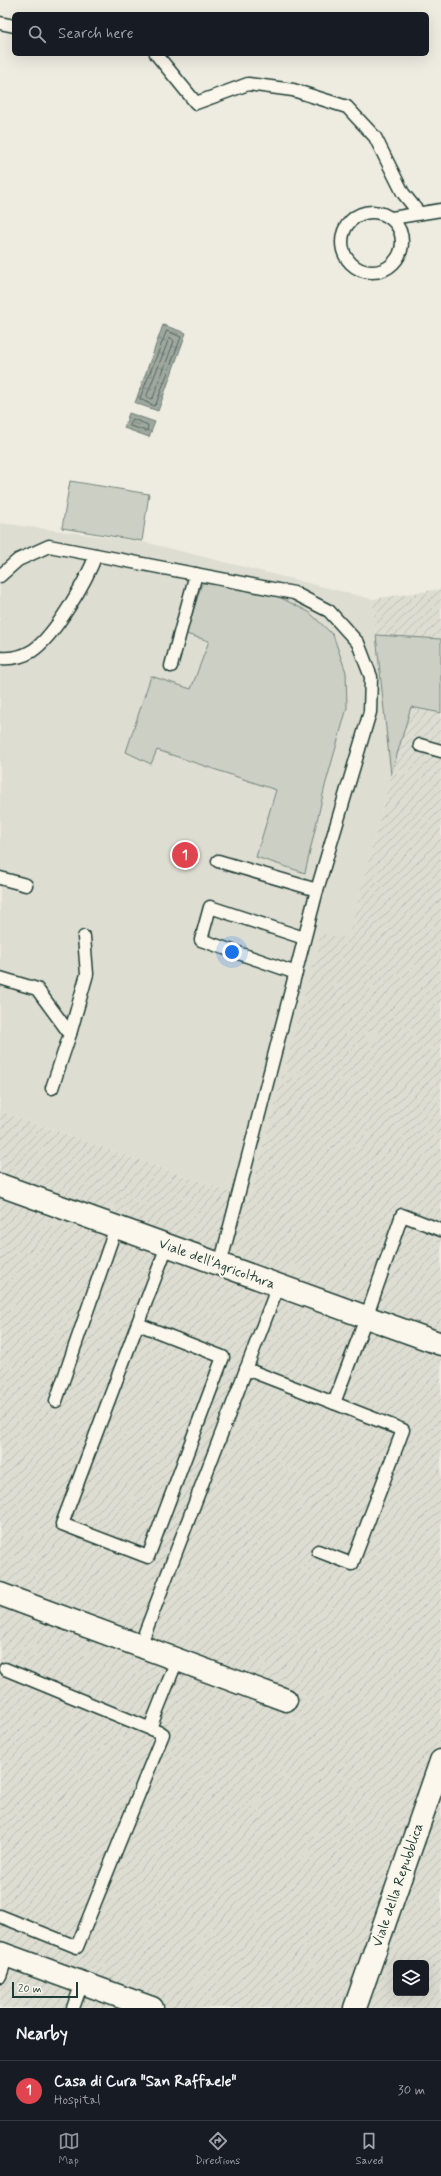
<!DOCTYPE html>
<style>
body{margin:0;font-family:Mynerve,sans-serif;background:#20242c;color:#f1f3f6}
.controls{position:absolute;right:12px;bottom:12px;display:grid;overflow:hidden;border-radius:6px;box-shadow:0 4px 16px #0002}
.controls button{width:36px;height:36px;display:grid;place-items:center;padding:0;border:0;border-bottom:1px solid #363941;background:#171b24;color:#f1f3f6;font:20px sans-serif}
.scale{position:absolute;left:12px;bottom:10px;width:66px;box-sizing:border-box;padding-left:4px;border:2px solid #1f3d34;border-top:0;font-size:11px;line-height:14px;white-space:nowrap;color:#1f3d34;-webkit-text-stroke:3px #fbf7ec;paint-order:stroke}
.you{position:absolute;left:232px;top:952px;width:14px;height:14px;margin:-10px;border:3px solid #fff;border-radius:50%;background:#1a73e8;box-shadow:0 0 0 6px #1a73e833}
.badge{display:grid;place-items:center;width:26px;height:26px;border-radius:50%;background:#8c9099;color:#fff;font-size:13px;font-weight:700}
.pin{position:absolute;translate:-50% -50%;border:2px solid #fff;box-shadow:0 1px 4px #0006}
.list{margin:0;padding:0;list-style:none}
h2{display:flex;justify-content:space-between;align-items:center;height:52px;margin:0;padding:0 16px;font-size:17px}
h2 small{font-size:13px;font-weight:400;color:#9ea1a6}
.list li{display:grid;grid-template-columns:26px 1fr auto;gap:12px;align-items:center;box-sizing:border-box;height:60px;padding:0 16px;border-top:1px solid #363941}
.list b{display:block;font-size:15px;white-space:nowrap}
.list p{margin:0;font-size:13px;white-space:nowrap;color:#9ea1a6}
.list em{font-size:13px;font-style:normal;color:#9ea1a6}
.icon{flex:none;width:22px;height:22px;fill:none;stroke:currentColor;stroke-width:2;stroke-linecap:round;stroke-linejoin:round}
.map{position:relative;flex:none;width:441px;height:2008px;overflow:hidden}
.search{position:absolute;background:#171b24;box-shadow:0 4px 16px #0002;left:12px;right:12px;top:12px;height:44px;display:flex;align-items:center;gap:10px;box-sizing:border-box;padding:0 14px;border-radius:6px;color:#9ea1a6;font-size:15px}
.sheet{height:112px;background:#171b24}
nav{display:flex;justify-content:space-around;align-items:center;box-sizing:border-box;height:56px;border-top:1px solid #363941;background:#171b24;font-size:11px;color:#9ea1a6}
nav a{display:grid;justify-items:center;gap:2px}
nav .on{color:#8c9099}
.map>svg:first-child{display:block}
</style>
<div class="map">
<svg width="441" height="2008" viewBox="0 0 441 2008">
<defs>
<pattern id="industrial-furrows" width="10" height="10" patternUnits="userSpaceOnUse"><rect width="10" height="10" fill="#ddddd2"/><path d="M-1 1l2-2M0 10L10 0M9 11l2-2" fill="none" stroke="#bdbfb5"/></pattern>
<pattern id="water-ripples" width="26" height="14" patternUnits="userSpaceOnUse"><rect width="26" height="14" fill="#9fa89f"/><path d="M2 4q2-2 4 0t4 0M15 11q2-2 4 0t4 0" fill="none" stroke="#818a82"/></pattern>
</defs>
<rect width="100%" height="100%" fill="#eeece1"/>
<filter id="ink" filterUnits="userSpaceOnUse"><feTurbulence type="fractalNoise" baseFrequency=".025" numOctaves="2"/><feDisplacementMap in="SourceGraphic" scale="8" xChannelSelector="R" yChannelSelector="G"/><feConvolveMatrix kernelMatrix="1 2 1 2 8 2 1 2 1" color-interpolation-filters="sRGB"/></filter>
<g filter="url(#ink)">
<polygon fill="#ddddd2" points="0,523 144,542 372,599 391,775 348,939 321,935 249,1199 0,1111"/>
<path fill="url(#industrial-furrows)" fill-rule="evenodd" d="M441,589V2008H0V1111L249,1199L321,934L348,938L391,775L372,599ZM396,1963H426V1993H396Z"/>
<g fill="#cbcfc4" stroke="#75867c">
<polygon points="70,481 149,494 142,541 62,528"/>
<polygon points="206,580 275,595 309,612 333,635 346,672 347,708 325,786 305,873 256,857 276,790 157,750 151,764 126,752 151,676 191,689 209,641 186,634 201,586"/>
<polygon points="376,635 441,639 441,713 411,707 391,775"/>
</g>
<g fill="url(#water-ripples)" stroke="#6c7d74">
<polygon points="163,325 186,333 158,411 135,403"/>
<polygon points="129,413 155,422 149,437 124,428"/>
</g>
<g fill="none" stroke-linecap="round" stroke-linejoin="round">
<g stroke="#52685f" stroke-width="1">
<polygon points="167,331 181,337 156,404 154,406 140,399"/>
<polygon points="170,337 174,341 153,398 150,399 147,396"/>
<polygon points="133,419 148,425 147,431 130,426"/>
</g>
<g stroke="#1f3d34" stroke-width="15">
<g id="service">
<polyline points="0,23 14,26"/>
<polyline points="156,54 196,103 248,84 293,90 347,107 375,137 403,193 419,213"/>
<circle cx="372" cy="242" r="30"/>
<polyline points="392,218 441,210"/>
<polyline points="0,576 18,560 49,546 294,593 329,611 358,643 371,677 370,712 317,890 220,1265"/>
<path d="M0,658C11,659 22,657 32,651C55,636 86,581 96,555"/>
<polyline points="171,666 196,574"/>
<polyline points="420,745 441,751"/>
<polyline points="218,861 317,890"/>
<polyline points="0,878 26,885"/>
<polyline points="296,973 201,940 210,907 304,938"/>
<polyline points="0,978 37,989 70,1034 52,1088"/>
<polyline points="70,1034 87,974 84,937"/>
<polyline points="138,1324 223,1357 148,1557 62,1524 167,1246"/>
<polyline points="246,1369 334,1403"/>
<polyline points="56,1401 116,1227"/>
<polyline points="318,1551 352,1564 403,1430 334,1403 366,1318 402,1215 441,1230"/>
<polyline points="140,1646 278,1286"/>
<polyline points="150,1728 177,1660"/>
<polyline points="0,1916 77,1947 163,1734 5,1669"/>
<polyline points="0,1976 7,1956"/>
<polyline points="73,2008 82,1983"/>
</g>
</g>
<g stroke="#1f3d34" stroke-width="25">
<g id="minor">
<polyline points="0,1185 441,1344"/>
<polyline points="0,1594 286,1700"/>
<polyline points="0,1953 152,2008"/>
</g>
</g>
<g stroke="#1f3d34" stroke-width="25">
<polyline id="secondary" points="355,2008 441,1761"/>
</g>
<use href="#service" stroke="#fbf7ec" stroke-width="12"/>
<use href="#minor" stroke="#fbf7ec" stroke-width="22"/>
<use href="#secondary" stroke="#fbf7ec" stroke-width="22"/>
</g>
</g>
<g text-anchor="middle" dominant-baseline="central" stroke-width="4" stroke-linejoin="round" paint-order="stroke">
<g font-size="14" fill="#1f3d34" stroke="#fbf7ec">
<text transform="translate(217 1264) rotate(20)">Viale dell'Agricoltura</text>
<text transform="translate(398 1885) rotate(-71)">Viale della Repubblica</text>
</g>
</g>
</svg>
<div class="controls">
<button><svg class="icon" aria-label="layers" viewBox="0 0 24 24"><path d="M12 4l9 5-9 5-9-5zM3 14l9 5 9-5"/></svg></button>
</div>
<div class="scale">20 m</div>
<div class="you"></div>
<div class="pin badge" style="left:185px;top:855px;background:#e0444e">1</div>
<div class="search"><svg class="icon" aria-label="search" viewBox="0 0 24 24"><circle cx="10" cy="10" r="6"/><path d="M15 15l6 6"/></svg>Search here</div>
</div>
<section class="sheet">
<h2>Nearby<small></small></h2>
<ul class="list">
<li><span class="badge" style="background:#e0444e">1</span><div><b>Casa di Cura &quot;San Raffaele&quot;</b><p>Hospital</p></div><em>30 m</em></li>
</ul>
</section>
<nav>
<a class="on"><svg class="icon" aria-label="map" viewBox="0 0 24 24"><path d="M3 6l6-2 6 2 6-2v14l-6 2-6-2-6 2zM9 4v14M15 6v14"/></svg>Map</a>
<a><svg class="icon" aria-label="directions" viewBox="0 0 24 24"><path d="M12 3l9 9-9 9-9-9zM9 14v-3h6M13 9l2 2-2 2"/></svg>Directions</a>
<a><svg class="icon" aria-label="saved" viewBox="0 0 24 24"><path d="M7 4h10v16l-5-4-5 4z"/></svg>Saved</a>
</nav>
